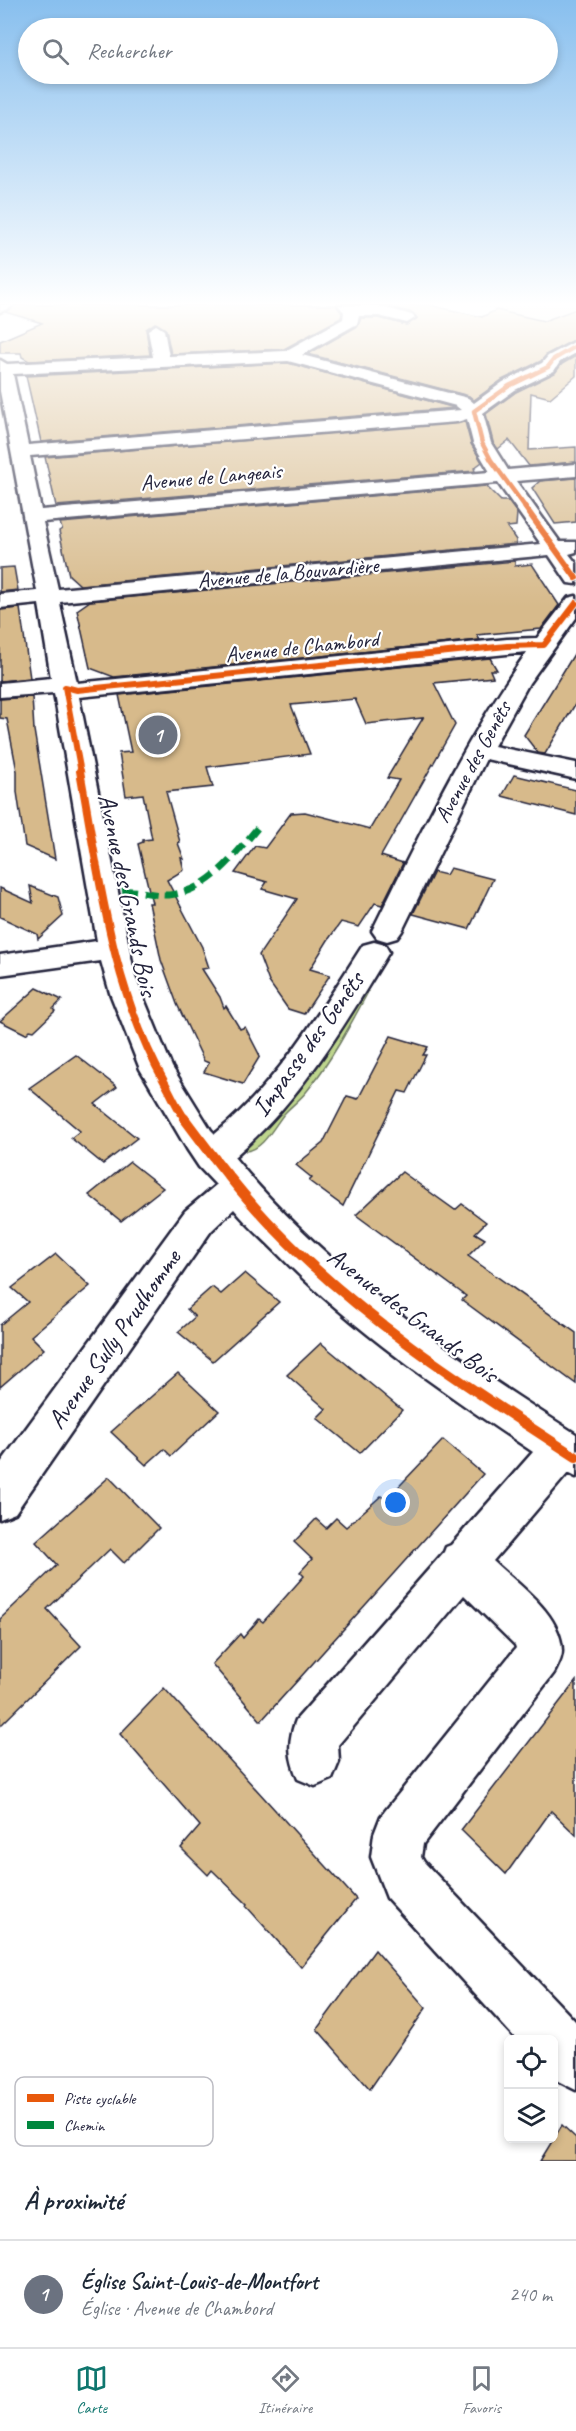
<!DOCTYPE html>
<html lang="fr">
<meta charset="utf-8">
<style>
body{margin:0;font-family:Caveat,sans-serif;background:#f2f2f3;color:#1f2937}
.controls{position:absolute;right:18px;bottom:18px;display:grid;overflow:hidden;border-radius:9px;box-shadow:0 3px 9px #0003}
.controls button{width:54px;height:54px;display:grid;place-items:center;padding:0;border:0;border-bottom:2px solid #e0e1e3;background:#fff;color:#1f2937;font:30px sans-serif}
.you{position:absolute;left:396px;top:1503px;width:21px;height:21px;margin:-15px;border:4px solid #fff;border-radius:50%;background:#1a73e8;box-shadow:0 0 0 9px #1a73e833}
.badge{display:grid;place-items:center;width:39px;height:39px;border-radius:50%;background:#0f766e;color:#fff;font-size:20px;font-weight:700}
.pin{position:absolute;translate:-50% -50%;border:3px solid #fff;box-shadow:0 2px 6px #0006}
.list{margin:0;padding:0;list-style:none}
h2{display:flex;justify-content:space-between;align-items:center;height:78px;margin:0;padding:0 24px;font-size:26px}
h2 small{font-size:20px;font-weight:400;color:#747a83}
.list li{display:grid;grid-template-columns:39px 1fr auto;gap:18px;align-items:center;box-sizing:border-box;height:108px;padding:0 24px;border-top:2px solid #e0e1e3}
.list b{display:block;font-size:22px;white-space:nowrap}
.list p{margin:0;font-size:20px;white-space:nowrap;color:#747a83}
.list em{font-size:20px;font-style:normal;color:#747a83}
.icon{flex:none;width:33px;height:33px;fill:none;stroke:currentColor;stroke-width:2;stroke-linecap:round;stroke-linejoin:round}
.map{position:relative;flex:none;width:576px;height:2161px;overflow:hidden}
.search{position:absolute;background:#fff;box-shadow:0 3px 9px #0003;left:18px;right:18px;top:18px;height:66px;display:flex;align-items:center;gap:15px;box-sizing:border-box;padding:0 21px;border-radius:33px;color:#747a83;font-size:22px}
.sheet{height:186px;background:#fff}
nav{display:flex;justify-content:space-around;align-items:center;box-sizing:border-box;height:84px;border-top:2px solid #e0e1e3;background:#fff;font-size:16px;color:#747a83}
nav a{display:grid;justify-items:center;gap:3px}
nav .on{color:#0f766e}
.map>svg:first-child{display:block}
</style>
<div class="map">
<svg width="576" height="2161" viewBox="0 0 576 2161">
<rect width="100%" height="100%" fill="#fff"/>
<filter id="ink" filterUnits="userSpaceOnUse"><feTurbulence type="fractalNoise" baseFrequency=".0167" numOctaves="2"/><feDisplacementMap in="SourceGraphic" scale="12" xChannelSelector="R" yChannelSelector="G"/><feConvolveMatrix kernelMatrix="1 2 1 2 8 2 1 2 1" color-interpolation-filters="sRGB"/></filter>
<g filter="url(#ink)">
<polygon fill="#f3eadc" points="473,305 576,305 576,329 476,305"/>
<path fill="#bed68d" stroke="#707c64" stroke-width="1.5" d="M360,990L368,992C351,1024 330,1063 307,1091C300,1100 291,1106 284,1114C274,1126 263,1150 246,1151L247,1144Z"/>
<g fill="#d7ba8b" stroke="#22223b" stroke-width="1.5">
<polygon points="15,305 336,305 342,313 341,318 284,349 171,354 166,330 155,323 146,329 150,355 29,361 22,357 21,353 0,353 0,341 42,323 5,312"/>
<polygon points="383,305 429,305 482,317 496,310 544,321 576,309 576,339 547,354 541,361 502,380 474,400 469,396 308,354 358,326 361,318 379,318 406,325 417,318 413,313"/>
<polygon points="576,356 576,376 550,398 531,393 529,450 576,447 576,462 529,466 509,440 498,449 493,442 486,414 516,392 555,373 562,364"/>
<polygon points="288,363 455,408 41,442 26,376"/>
<polygon points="465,422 471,444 482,462 474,468 475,471 56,506 45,457"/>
<polygon points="576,478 576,522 555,524 532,488 540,481"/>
<polygon points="486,486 501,501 508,501 517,513 516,526 507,527 516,540 516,544 80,585 69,575 59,531 62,529 60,523"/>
<polygon points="515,561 515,566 532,564 559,605 541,629 477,635 480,640 114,677 90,668 77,610 90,601"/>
<polygon points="14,567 18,590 0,592 0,568"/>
<polygon points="20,608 30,678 0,681 0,610"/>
<polygon points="576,651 576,703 545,754 538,753 524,735"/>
<polygon points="490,658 497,670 490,670 493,677 434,683 455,725 381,856 403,863 382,905 375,903 359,927 341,922 328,940 310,969 330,975 304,1014 288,1009 269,982 259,955 297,899 262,889 267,882 235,873 255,846 265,848 291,813 305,812 370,829 399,780 387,778 423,718 366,724 355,699 291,705 310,754 207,767 213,787 166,792 180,842 178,843 184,859 181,858 184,870 167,880 202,947 209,968 202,969 220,997 224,1008 226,1006 240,1029 245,1027 260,1056 243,1084 204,1072 209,1063 204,1061 177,1004 161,960 149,903 152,903 138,844 143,842 143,840 152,839 143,794 126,796 119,753 131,752 119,695"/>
<polygon points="32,697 34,730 55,859 25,846 17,792 17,771 7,719 0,718 0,699"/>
<polygon points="514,775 576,790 576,815 502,796"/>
<polygon points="450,868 493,879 469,929 413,914 434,872 446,875"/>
<polygon points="30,886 58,897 63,916 38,939 37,934 0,917 0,888 33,903"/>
<polygon points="37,988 62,1000 53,1009 55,1011 34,1031 30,1030 26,1034 0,1021"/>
<polygon points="391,1036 428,1047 423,1055 426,1055 407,1093 399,1091 343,1206 309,1181 312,1178 296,1165 323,1143 347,1096 358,1099"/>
<polygon points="76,1055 117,1087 95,1104 137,1138 103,1164 71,1138 80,1131 29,1088"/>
<polygon points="130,1162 163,1188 121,1221 89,1195"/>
<polygon points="402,1172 455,1210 462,1204 486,1222 475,1233 485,1239 468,1256 576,1333 576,1384 462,1300 466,1296 356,1215"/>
<polygon points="56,1254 90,1286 31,1336 44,1349 0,1387 0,1325 28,1302 12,1288"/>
<polygon points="245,1273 279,1302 213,1361 178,1332 195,1317 187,1309 212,1287 221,1294"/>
<polygon points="321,1343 402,1410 360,1453 317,1418 326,1409 287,1375"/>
<polygon points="178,1373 219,1411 171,1456 164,1449 146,1465 111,1432"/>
<polygon points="443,1440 483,1474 261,1721 212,1664 240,1634 243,1638 259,1619 263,1622 304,1576 300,1572 312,1559 294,1542 316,1519 326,1528 336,1518 346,1527 381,1496 386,1500"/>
<polygon points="109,1477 159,1528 124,1563 110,1549 47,1609 81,1646 0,1726 0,1619 57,1565 36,1542"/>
<polygon points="576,1681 576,1835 551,1811 506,1874 461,1830"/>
<polygon points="164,1688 356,1899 301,1967 246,1906 247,1904 212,1870 208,1875 181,1848 200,1826 120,1734"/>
<polygon points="375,1950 426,2008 370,2089 317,2029"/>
<polygon points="562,2125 576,2138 576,2161 540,2161"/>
</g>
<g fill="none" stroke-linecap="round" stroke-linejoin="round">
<g stroke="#22223b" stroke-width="5">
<g id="street">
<polygon points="0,305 13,305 10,308 0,312"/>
<path d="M338,305L379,306L412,315L415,318L407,323L379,316H359L357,324L302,355L468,398L474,403L503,382L542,363L548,356L576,341V353L560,362L554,371L515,390L483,413L491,443L508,470L576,464V476L516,481L560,542H576V552L569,554L576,563V584L568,583L549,555L60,602L61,609L77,683L507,639L537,638L568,598L576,596V618L529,683L494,746L576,763V779L486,759L402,931L397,938L387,941L377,938L372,931C419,836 465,739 527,652L79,697L135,977L172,1067L211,1130L215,1134C277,1083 320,1012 363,945L374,942L385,945L389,952C344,1026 300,1101 234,1157C328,1272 452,1355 576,1434V1477L568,1473L493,1561C518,1585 561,1613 562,1651C562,1659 557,1667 554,1673L423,1844L421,1857L424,1862L576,2022V2090L554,2079V2040H517L387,1898L371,1857L374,1834L381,1816L516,1648L515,1645L464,1595L338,1745L339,1762L332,1779L315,1786L298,1779C289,1758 287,1742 296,1720L444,1552L446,1547L451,1545L533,1452C443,1392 352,1330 276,1252C262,1238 247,1225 234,1209L211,1231L15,1513L0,1519V1464L185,1211L216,1185L199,1167L187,1149L140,1069L110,993L101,961L0,975V955L97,941L54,693L0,697V683L51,678L39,604L0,608V594L37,591L0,391V360L7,364L153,357L148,330L156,325L164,330L169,356L285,351L343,319L344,312ZM288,361L456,406L461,410L28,445L13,374ZM467,419L473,443L490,472L41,510L30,456L457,422ZM498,483L541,544L58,589L43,522Z"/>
</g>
</g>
<use href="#street" fill="#fff" fill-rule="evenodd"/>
<path stroke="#00873e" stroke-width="7" stroke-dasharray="14 7" stroke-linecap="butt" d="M122,891C138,889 153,896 169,895C211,891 235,854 260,825"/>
<g stroke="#fff" stroke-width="7">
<polyline id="cycleway-far3" points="526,508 491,460 482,443 474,411 509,386 548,367 554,359 576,346"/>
</g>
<g stroke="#fff" stroke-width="8">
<g id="cycleway-far2">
<polyline points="525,507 576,578"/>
<polyline points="81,773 65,687 77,690 507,646 544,645 576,603"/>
</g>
</g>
<g stroke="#fff" stroke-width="11">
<path id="cycleway-far1" d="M80,771C100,880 111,986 165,1083C172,1095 177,1108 185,1119"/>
</g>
<g stroke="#fff" stroke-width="14">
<path id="cycleway" d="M184,1118C213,1157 242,1195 276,1230C363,1321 471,1389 576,1457"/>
</g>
<use href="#cycleway-far3" stroke="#e8590c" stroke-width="4.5"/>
<use href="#cycleway-far2" stroke="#e8590c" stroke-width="6"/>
<use href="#cycleway-far1" stroke="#e8590c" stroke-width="8"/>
<use href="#cycleway" stroke="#e8590c" stroke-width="10"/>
</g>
</g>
<linearGradient id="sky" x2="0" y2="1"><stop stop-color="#88bfee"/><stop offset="0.5" stop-color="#fff"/><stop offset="1" stop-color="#fff" stop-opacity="0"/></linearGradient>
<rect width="576" height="607" fill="url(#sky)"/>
<g text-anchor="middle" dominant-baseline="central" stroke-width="4.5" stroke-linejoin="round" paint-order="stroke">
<g font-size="22" fill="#22223b" stroke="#fff">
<text transform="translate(211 477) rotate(-5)">Avenue de Langeais</text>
<text transform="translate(288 573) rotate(-5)">Avenue de la Bouvardière</text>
<text transform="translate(302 647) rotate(-6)">Avenue de Chambord</text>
<text transform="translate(473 762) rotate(-61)">Avenue des Genêts</text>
</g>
<g font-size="26" fill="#22223b" stroke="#fff">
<text transform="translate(128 895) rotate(78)">Avenue des Grands Bois</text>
<text transform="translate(308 1044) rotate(-54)">Impasse des Genêts</text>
<text transform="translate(413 1315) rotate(37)">Avenue des Grands Bois</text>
<text transform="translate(114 1339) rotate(-55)">Avenue Sully Prudhomme</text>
</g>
</g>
<rect x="15" y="2077" width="198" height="69" rx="9" fill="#fff" stroke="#bdbdc4" stroke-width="1.5"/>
<rect x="27" y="2094" width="27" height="8" fill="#e8590c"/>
<rect x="27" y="2121" width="27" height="8" fill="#00873e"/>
<g font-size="16" fill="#22223b">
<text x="64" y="2104">Piste cyclable</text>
<text x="64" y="2131">Chemin</text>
</g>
</svg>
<div class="controls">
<button><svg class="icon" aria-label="locate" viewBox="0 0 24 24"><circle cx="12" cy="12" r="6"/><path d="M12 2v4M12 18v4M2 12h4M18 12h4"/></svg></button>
<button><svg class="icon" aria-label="layers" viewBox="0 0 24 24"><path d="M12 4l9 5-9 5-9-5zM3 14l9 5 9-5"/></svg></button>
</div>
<div class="you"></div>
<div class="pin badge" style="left:158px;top:735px;background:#6b7280">1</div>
<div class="search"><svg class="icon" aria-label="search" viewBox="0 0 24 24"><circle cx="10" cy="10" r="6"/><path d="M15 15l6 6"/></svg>Rechercher</div>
</div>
<section class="sheet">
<h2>À proximité<small></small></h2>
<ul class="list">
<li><span class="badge" style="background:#6b7280">1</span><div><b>Église Saint-Louis-de-Montfort</b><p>Église · Avenue de Chambord</p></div><em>240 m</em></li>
</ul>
</section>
<nav>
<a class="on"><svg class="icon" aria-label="map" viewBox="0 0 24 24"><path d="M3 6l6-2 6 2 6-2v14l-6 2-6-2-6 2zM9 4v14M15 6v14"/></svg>Carte</a>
<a><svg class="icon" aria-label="directions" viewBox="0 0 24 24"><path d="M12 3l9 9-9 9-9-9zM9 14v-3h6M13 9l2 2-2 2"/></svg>Itinéraire</a>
<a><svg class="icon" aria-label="saved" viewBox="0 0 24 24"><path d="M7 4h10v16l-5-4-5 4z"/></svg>Favoris</a>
</nav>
